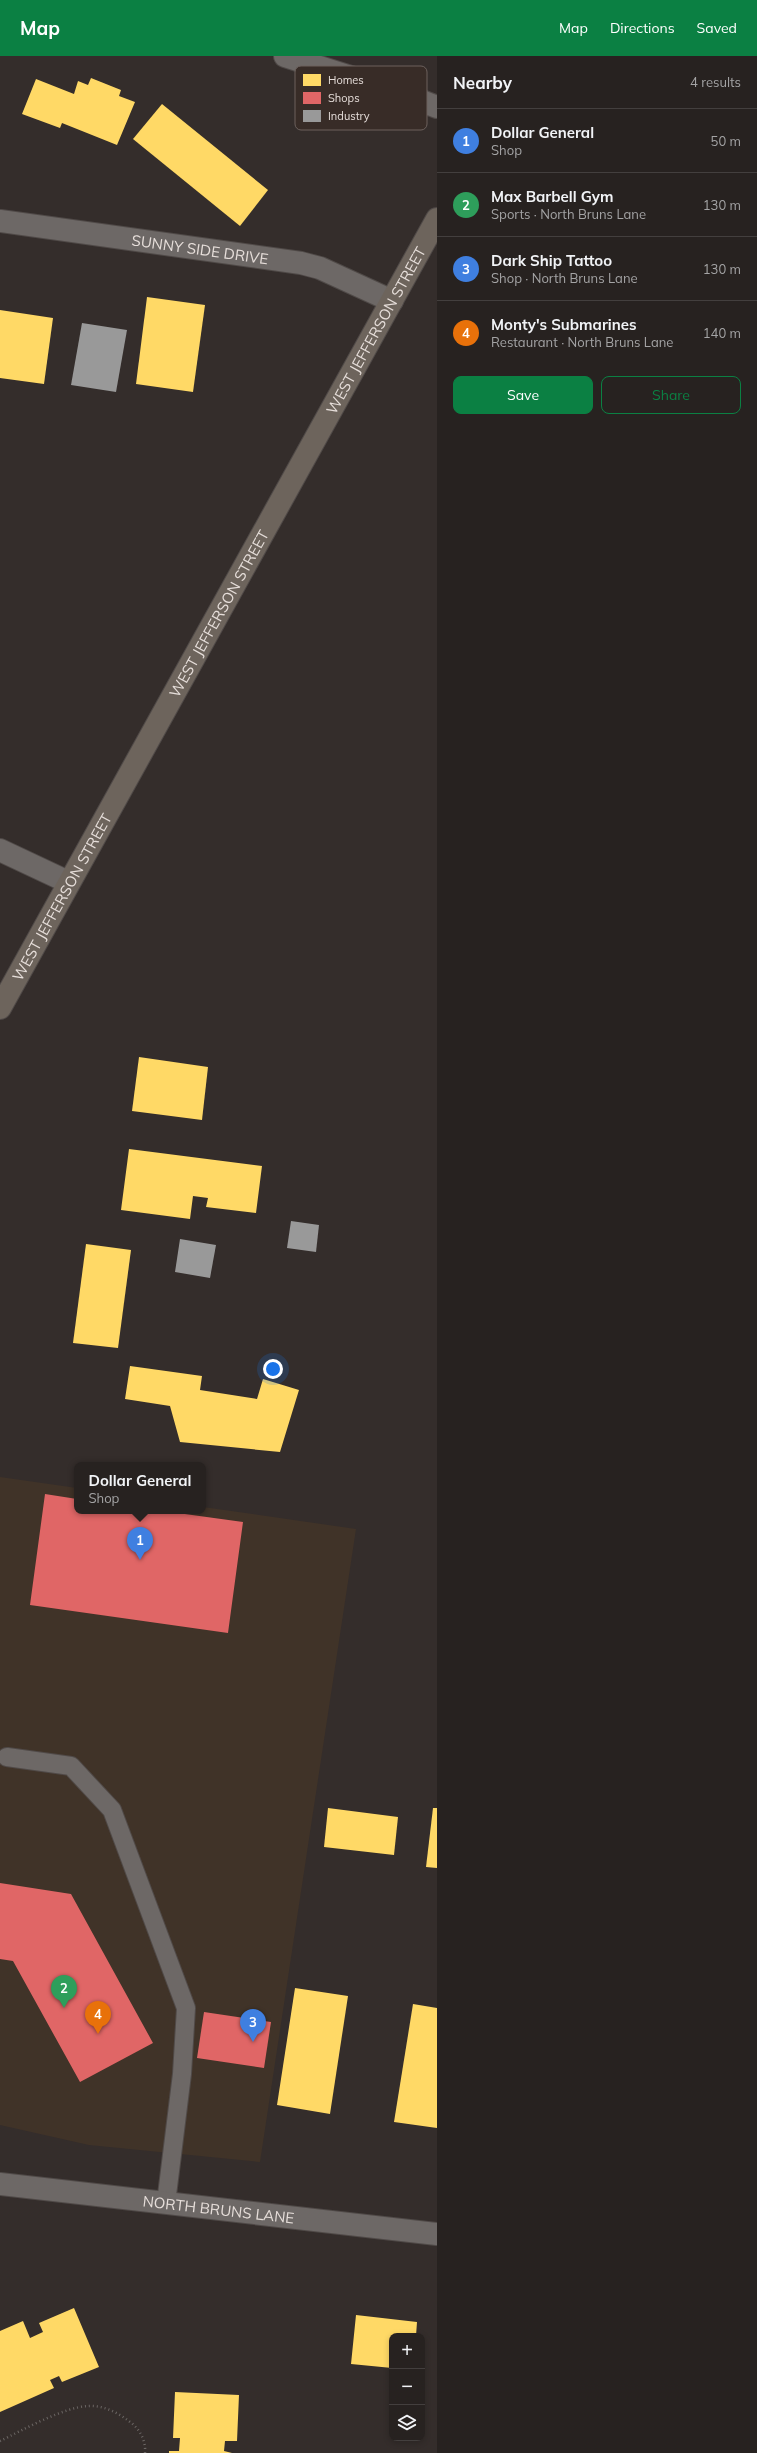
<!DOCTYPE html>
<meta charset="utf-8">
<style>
body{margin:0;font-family:Mulish,sans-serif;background:#2f2a29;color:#f1f3f6}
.controls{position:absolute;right:12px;bottom:12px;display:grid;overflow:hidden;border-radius:8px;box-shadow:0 2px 6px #0003}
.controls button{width:36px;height:36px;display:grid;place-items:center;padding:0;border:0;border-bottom:1px solid #433f3e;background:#272220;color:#f1f3f6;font:20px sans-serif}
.you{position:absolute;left:273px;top:1313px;width:14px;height:14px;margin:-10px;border:3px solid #fff;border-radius:50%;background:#1a73e8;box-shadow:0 0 0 6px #1a73e833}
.badge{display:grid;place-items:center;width:26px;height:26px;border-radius:50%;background:#0b8043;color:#fff;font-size:13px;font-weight:700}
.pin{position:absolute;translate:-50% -33px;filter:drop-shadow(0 1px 2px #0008)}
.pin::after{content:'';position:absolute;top:21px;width:14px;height:12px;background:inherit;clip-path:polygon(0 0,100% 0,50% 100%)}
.popup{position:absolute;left:74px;top:1406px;width:132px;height:52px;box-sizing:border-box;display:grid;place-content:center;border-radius:8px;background:#272220;filter:drop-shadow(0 1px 3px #0005);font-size:13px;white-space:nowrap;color:#a4a4a5}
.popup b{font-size:15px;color:#f1f3f6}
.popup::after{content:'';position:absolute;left:50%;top:100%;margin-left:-8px;border:8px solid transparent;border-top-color:#272220}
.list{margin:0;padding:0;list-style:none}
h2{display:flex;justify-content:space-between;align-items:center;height:52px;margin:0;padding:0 16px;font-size:17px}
h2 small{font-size:13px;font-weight:400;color:#a4a4a5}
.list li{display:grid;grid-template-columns:26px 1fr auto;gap:12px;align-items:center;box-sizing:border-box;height:64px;padding:0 16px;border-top:1px solid #433f3e}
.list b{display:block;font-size:15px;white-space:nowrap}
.list p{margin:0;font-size:13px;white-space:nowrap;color:#a4a4a5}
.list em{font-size:13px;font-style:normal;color:#a4a4a5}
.actions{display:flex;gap:8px;padding:12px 16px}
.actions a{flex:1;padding:9px 0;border:1px solid #0b8043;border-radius:8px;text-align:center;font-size:14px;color:#0b8043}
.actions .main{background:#0b8043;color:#fff}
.icon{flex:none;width:22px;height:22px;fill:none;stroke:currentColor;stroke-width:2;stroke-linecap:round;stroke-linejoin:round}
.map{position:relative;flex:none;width:437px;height:2397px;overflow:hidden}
header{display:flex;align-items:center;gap:24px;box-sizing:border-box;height:56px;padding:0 20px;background:#0b8043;color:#fff}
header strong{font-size:19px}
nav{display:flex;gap:22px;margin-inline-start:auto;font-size:14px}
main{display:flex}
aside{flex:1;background:#272220}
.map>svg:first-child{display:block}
</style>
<header>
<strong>Map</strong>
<nav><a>Map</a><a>Directions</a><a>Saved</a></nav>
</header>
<main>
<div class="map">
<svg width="437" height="2397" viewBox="0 0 437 2397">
<rect width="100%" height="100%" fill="#342d2b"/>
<polygon fill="#403328" points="0,1421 77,1432 77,1455 203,1455 203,1451 356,1473 260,2106 89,2089 0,2069"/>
<g fill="#ffd966">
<polygon points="91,22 121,34 119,40 135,46 117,89 62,67 60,72 22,58 36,23 74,38 78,25 88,29"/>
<polygon points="162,48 268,134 240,170 133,83"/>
<polygon points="147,241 205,249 193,336 136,328"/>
<polygon points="0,254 53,262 44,328 0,322"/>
<polygon points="139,1001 208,1011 202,1064 132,1055"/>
<polygon points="129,1093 262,1110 256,1157 206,1151 208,1142 193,1140 190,1163 121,1154"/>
<polygon points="86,1188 131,1194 118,1292 73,1287"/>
<polygon points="130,1310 202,1320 200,1334 257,1343 263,1323 299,1334 280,1396 180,1386 170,1350 125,1343"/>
<polygon points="328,1752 398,1761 394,1799 324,1791"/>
<polygon points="433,1752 437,1752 437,1812 426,1811"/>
<polygon points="295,1932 348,1940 330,2058 277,2049"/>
<polygon points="413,1948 437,1952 437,2072 394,2066"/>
<polygon points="74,2252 99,2311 62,2326 59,2320 50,2324 54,2332 0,2356 0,2275 23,2265 30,2282 43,2276 39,2267"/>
<polygon points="356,2259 417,2266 416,2280 392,2280 392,2312 351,2308"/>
<polygon points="175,2336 239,2339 237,2385 225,2385 224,2395 232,2397 169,2397 169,2395 179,2395 180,2382 173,2382"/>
</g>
<g fill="#e06666">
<polygon points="45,1438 77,1443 77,1455 163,1455 243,1466 228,1577 30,1549"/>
<polygon points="0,1827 71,1838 153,1987 80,2026 13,1905 0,1903"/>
<polygon points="204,1956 271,1966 264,2012 197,2002"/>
</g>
<g fill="#999">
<polygon points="82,267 127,274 116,336 71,329"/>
<polygon points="291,1165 319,1169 316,1196 287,1192"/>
<polygon points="180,1183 216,1189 210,1222 175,1216"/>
</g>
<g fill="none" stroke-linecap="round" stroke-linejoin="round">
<g stroke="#504a48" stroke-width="20">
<polyline id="service" points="7,1701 71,1710 112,1754 186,1952 182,2018 166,2147"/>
</g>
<g stroke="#504a48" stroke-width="24">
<g id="minor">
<polyline points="285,0 401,37 437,51"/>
<path id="s1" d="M0,165L301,207L320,212L392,245"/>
<polyline points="0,794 68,826"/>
</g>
</g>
<g stroke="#504a48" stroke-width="24">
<g id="secondary">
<path id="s2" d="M0,2128L437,2178"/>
</g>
</g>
<g stroke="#504a48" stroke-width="24">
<g id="primary">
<path id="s3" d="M0,952L437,163"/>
</g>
</g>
<path stroke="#6b6664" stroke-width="2.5" stroke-dasharray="1 3" stroke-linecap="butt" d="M0,2385C23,2374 64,2351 88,2350C103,2349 119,2357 130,2366C140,2373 146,2385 145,2397"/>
<use href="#service" stroke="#6d6866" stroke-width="18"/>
<use href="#minor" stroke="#6d6866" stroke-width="22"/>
<use href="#secondary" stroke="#6d6866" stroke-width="22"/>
<use href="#primary" stroke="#6d645c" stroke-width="22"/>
</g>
<g text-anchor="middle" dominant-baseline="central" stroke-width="4" stroke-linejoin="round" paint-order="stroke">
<g font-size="15" fill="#e6deda" stroke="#382c27">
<text stroke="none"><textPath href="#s1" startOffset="202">SUNNY SIDE DRIVE</textPath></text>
<text stroke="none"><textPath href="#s3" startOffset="775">WEST JEFFERSON STREET</textPath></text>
<text stroke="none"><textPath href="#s3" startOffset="451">WEST JEFFERSON STREET</textPath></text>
<text stroke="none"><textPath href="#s3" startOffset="127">WEST JEFFERSON STREET</textPath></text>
<text stroke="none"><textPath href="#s2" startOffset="220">NORTH BRUNS LANE</textPath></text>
</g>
</g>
<rect x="295" y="10" width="132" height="64" rx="6" fill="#382c27" stroke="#6c615d" stroke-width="1"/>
<rect x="303" y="18" width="18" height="12" fill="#ffd966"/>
<rect x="303" y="36" width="18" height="12" fill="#e06666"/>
<rect x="303" y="54" width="18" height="12" fill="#999"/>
<g font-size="11" fill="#e6deda">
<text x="328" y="28">Homes</text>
<text x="328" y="46">Shops</text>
<text x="328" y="64">Industry</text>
</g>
</svg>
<div class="controls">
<button>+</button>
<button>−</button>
<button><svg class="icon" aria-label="layers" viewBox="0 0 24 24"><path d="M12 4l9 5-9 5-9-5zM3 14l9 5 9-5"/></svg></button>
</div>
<div class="you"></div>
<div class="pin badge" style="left:140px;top:1504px;background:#3f7fe0">1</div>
<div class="popup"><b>Dollar General</b>Shop</div>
<div class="pin badge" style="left:64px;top:1952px;background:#2e9e5b">2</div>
<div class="pin badge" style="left:253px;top:1986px;background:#3f7fe0">3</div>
<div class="pin badge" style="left:98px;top:1978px;background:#e8710a">4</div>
</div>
<aside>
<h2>Nearby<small>4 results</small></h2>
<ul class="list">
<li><span class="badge" style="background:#3f7fe0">1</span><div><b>Dollar General</b><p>Shop</p></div><em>50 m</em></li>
<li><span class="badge" style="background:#2e9e5b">2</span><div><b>Max Barbell Gym</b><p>Sports · North Bruns Lane</p></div><em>130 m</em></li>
<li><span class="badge" style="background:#3f7fe0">3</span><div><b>Dark Ship Tattoo</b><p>Shop · North Bruns Lane</p></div><em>130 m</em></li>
<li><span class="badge" style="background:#e8710a">4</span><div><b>Monty's Submarines</b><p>Restaurant · North Bruns Lane</p></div><em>140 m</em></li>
</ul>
<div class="actions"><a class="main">Save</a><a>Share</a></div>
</aside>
</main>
